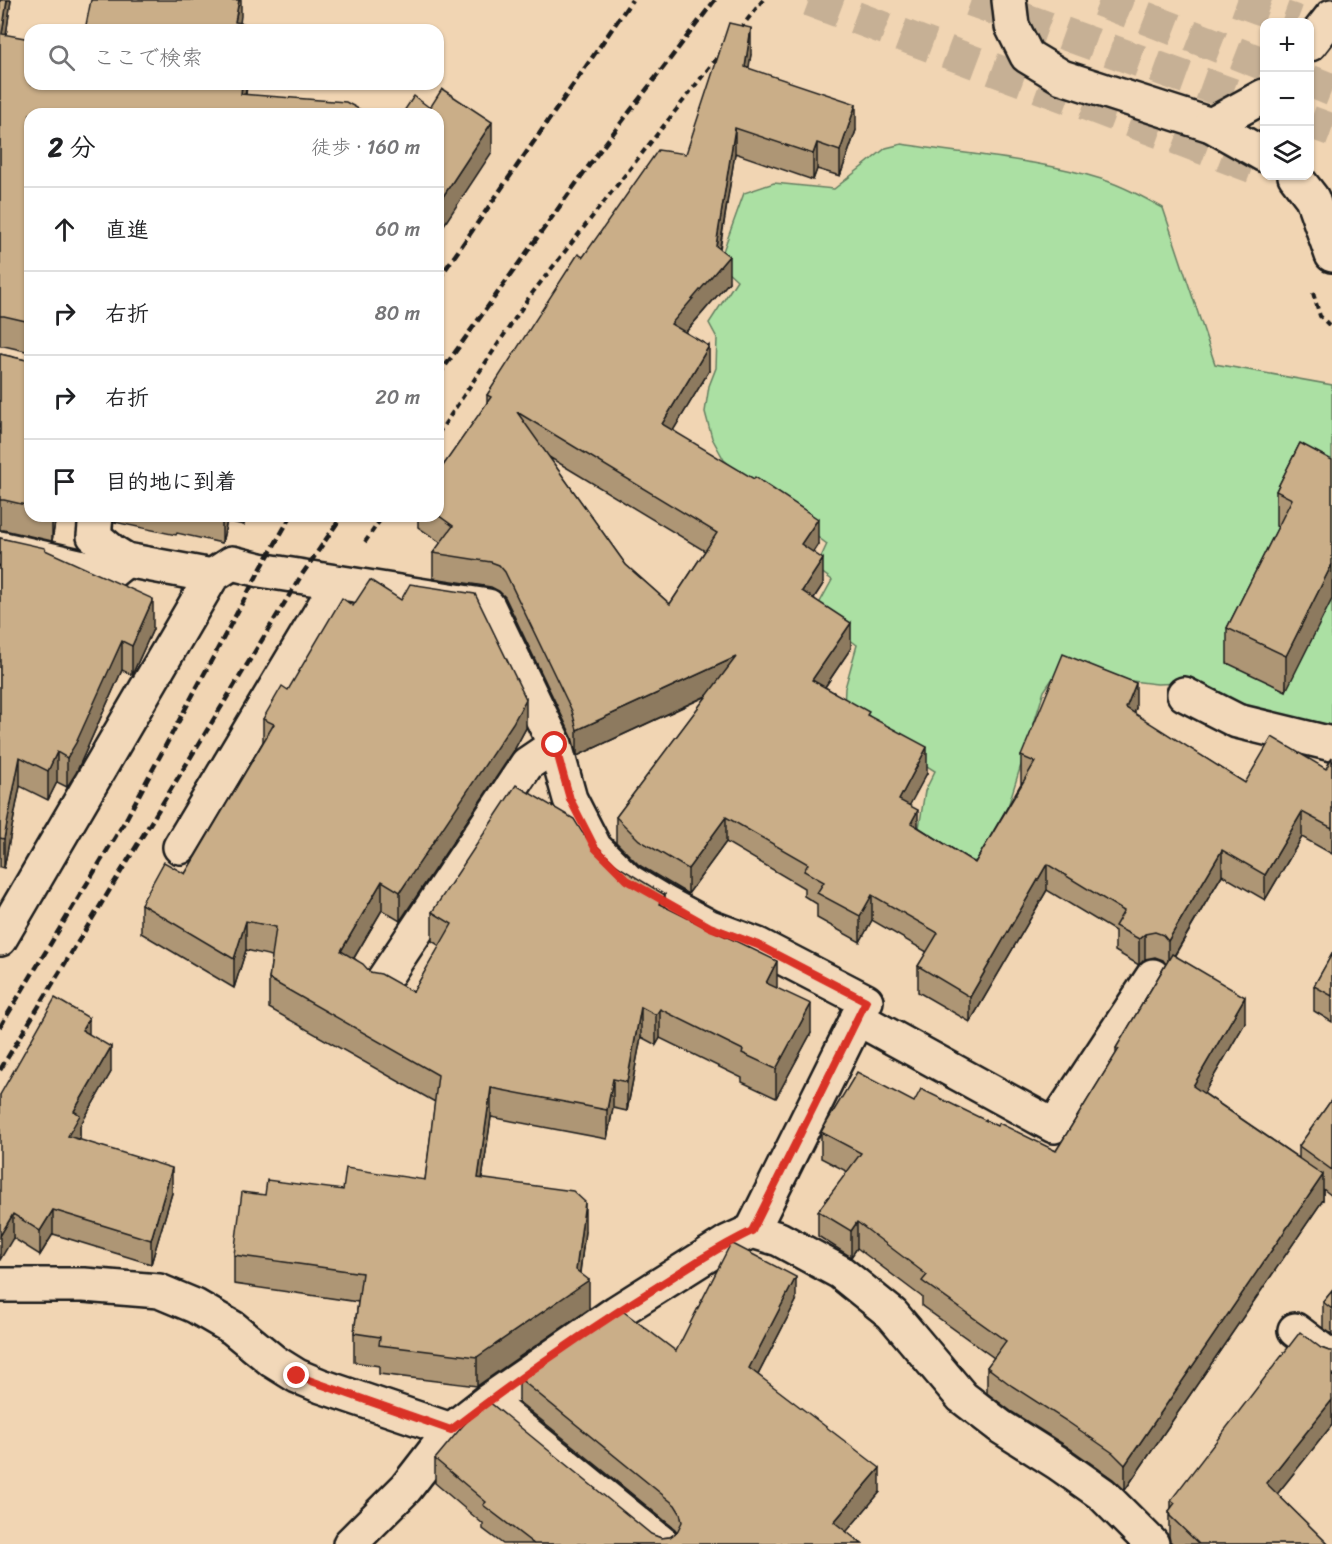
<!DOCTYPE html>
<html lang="ja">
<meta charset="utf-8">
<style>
body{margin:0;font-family:Sriracha,"Klee One",sans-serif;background:#f2f2f2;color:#202124}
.controls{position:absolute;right:18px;top:18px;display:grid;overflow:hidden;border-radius:12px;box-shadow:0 2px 4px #0004}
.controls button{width:54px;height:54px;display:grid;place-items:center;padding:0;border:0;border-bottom:2px solid #e0e0e0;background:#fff;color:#202124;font:30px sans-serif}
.stop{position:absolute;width:18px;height:18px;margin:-14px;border:4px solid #d93025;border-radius:50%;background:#fff}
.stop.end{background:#d93025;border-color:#fff;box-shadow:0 2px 6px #0008}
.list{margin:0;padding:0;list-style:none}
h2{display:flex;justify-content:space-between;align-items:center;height:78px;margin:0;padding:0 24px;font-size:26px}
h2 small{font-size:20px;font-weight:400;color:#757577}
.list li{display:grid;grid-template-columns:39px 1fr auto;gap:18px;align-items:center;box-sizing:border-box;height:84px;padding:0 24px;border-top:2px solid #e0e0e0}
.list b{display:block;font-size:22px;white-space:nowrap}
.list em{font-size:20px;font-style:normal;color:#757577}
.icon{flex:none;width:33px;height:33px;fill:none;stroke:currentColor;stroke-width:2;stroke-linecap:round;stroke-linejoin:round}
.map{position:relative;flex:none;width:1332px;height:1544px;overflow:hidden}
.search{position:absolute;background:#fff;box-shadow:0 2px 4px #0004;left:24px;top:24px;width:420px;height:66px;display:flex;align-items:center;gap:15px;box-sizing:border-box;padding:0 21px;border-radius:18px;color:#757577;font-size:22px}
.panel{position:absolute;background:#fff;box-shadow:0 2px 4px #0004;left:24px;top:108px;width:420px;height:414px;border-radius:18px}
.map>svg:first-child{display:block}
</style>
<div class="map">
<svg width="1332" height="1544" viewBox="0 0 1332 1544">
<rect width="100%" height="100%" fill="#f1d5b3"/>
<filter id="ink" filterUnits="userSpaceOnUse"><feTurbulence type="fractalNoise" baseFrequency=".0167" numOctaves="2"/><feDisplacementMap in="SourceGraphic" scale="12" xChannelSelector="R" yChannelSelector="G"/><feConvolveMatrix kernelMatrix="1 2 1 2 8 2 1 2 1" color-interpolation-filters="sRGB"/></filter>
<g filter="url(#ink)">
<path fill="#abe0a3" stroke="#647e60" stroke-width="1.5" d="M902,144C968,155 1037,159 1101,179C1123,186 1143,197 1163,208L1215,364L1332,385V735L1238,713L1185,683L1157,684L1057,672L1044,691L1002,826L976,861L959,863L919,828L925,791L935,771L863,726L844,709L845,688L857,645L814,613L832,580L816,568L827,544L758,493L747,479L724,460L712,438L705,412L709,386L716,368L717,338L709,323L737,280L724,268L722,254L744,193L774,183L834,189L886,148Z"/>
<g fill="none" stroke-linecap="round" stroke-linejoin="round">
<g stroke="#c6b095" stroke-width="33" stroke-dasharray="33 16" stroke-linecap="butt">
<polyline points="809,0 1264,171"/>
<polyline points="971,0 1264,106"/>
<polyline points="1099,0 1264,64"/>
<polyline points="1237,0 1297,22"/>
<polyline points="1310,81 1332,90"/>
<polyline points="1310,122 1332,130"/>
</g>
<g stroke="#1c1c1c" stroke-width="38">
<g id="minor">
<polyline points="1009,0 1012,26 1027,56 1062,77 1211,125 1264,155"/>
<polyline points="1310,44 1332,16"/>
<polyline points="1211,125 1264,96"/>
<polyline points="1295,176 1312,198 1332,255"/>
<polyline points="96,516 94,536 113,552 126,560 212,576"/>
<polyline points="0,548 110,573 126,560"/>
<polyline points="1184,694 1237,721 1332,744"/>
<polyline points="180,847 338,583"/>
<polyline points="0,939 212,576 232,563 260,570 488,606 555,745 570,799 595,848 627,880 665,903 710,927 758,945 866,1001 752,1231"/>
<polyline points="380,985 527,764 555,745"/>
<polyline points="857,1018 1054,1126 1153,976"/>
<polyline points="0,1285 84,1285 159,1291 195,1306 233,1328 273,1361 297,1376 321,1386 451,1430"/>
<polyline points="1295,1330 1332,1358"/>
<polyline points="503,1414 663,1544"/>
<polyline points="350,1544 406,1488 451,1430 488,1401 617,1312 728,1242 752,1231 779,1239 840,1272 892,1314 962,1397 1001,1427 1058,1463 1102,1494 1152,1544"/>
</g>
</g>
<g stroke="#1c1c1c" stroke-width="4" stroke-dasharray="6 4.5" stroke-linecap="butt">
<polyline points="740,29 763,0"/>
<polyline points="1313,293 1320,316 1332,328"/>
<polyline points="438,434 530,296 720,54"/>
<polyline points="365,542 383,516"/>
</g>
<use href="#minor" stroke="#f2d8b9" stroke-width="33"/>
<g stroke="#1c1c1c" stroke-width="4.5" stroke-dasharray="9 4.5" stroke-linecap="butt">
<polyline points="438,280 632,0"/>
<polyline points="438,376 598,153 715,0"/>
<polyline points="0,1027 125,821 260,570 291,516"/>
<polyline points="0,1070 301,576 342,516"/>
</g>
</g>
<g fill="#ae9675" stroke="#1c1c1c" stroke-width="1.5" fill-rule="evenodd">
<polygon points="0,0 11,0 6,35 30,84 247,84 246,95 30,114 30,352 4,346 0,346"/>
<path d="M751,54L748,69L856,130L840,176L817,169L813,180L735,153L720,249L729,282L686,332L709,371L673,430L818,544L813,552L823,584L814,598L851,648L825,687L869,716L927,773L909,805L918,827L975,863L1022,782H1021V756L1136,708L1134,714L1245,783L1326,769L1332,757V854L1302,837L1265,900L1222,875L1175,955L1245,1023L1204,1093L1299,1158V1146L1332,1099V1196L1323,1189V1200L1125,1490L1113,1479L1068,1447L1012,1412L987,1393V1367L994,1358L922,1306V1297L857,1248L851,1257L818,1236V1211L848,1172L821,1158V1132L914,1102L997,1126L1056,1151L1116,1054V1048L1166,964L1163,960L1155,957L1145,959L1139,965L1115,951V931L1047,890L970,1022L918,992V966L927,952L872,920L860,942L817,918V904L804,896V888L726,842L688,894L639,865L616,842V817L707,696L577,756L572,737L505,597L499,591L491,587L433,578V553L441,543L418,527V516H438V473L487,404V395L583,257L686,154ZM549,457L705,551L670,604L626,565Z"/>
<polygon points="0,354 26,360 30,359 30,516 56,516 52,541 4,530 0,530"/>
<polygon points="1300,443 1286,691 1227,663 1227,628 1278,527 1276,526 1276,491"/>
<polygon points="114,516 246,516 244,525 227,521 222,543 177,533 176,535 114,522"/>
<polygon points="0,538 45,550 153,629 132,675 122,670 76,773 67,787 57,782 48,800 20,786 4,868 0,867"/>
<polygon points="288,690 526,728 513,752 400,921 382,910 354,958 370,972 413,992 440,946 432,941 432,912 582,832 614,864 665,907 777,988 811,1033 776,1098 742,1082 742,1078 660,1038 656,1045 641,1037 627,1111 613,1108 607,1139 491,1117 482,1179 585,1231 580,1273 589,1309 477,1386 379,1374 379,1366 354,1362 354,1333 358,1302 234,1284 234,1255 265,1195 343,1190 425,1180 435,1102 269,1008 269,979 272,956 246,950 234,988 141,933 141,904 185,874 263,742 263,719"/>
<polygon points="1332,954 1332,1022 1314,1011 1314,986"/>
<polygon points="89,1035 111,1072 80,1126 80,1140 172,1193 151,1264 53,1234 40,1255 13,1238 0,1095"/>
<polygon points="1332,1291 1332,1334 1323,1328 1323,1302"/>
<polygon points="796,1301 758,1375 880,1492 846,1532 862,1544 503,1544 483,1529 483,1524 435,1483 435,1459 661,1538 670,1537 677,1532 675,1529 519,1402 519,1378 676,1351"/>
<polygon points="1321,1348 1329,1351 1332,1425 1277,1494 1328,1544 1173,1544 1170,1541 1169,1536 1169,1511 1171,1509 1171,1500"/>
</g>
<g fill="#8d7a5f" stroke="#1c1c1c" stroke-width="1.5">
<polygon points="7,0 11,0 2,64 2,34"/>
<polygon points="239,0 241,0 241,16 239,30 235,22"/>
<polygon points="751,28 751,54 745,93 745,67"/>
<polygon points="242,84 247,84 242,114 241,94"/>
<polygon points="856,104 856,130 840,176 840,151"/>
<polygon points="492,122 492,152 438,234 438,204"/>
<polygon points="735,128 735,153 716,271 729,256 729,282 671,349 671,324 716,246"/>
<polygon points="817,143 817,169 813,180 813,154"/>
<polygon points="709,346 709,371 662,449 662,424"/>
<polygon points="52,516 56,516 52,541"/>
<polygon points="222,516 227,516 227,521 222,543"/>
<polygon points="818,519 818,544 801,570 801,544"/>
<polygon points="823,559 823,584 802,616 802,591"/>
<polygon points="1332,564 1332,599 1286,691 1286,656"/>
<polygon points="153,599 153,629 132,675 132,646"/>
<polygon points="851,623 851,648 812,706 812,680"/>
<polygon points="122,641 122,670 76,773 67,787 67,758"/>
<polygon points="736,657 736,682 577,756 577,730"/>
<polygon points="1136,683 1136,708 1126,734 1126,708"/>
<polygon points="526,699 526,728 513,752 400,921 400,892"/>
<polygon points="927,747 927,773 899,825 899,800"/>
<polygon points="57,752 57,782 48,800 48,771"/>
<polygon points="20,757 20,786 4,868 4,839"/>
<polygon points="918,810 918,836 911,823"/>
<polygon points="1302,812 1302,837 1265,900 1265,875"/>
<polygon points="726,817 726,842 688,894 688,869"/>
<polygon points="1222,850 1222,875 1168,966 1168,941"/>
<polygon points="1047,864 1047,890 970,1022 970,997"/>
<polygon points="382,881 382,910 341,980 341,951"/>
<polygon points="665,895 665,924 659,904"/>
<polygon points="872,895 872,920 860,942 860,916"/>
<polygon points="246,921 246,950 234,988 234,959"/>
<polygon points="1145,934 1145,959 1139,965 1139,939"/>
<polygon points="777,961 777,990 766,983"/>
<polygon points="1245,997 1245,1023 1193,1112 1193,1086"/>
<polygon points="811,1004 811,1033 776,1098 776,1069"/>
<polygon points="641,1007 641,1037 627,1111 627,1082"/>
<polygon points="660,1009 660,1038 656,1045 656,1015"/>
<polygon points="89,1018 89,1042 82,1030"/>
<polygon points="111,1047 111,1072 80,1126 80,1139 68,1161 68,1136 74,1111"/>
<polygon points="613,1079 613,1108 607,1139 607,1110"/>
<polygon points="491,1088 491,1117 478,1207 478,1178"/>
<polygon points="172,1168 172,1193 151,1264 151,1240"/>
<polygon points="1323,1175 1323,1200 1125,1490 1125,1465"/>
<polygon points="585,1202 585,1231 578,1287 589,1280 589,1309 477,1386 477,1357 576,1270"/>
<polygon points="53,1210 53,1234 40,1255 40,1231"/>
<polygon points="13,1214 13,1238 0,1260 0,1236"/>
<polygon points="857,1222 857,1248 851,1257 851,1231"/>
<polygon points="796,1277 796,1301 749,1392 749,1368"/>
<polygon points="1332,1400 1332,1425 1266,1508 1266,1483"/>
<polygon points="880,1468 880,1492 836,1544 834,1522"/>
</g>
<g fill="#caae88" stroke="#1c1c1c" stroke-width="1.5" fill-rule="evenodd">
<polygon points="0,0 7,0 2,34 30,39 30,84 242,84 241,94 346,102 368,114 30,114 30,322 4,316 0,316"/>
<polygon points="91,0 239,0 235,22 252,25 252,30 85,30"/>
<path d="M729,23L751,28L745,67L856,104L840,151L817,143L813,154L735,128L716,246L729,256L671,324L709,346L662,424L754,479L755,477L818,519L801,544L823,559L802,591L851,623L812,680L869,712L867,715L927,747L899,800L918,810L911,823L975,863L1035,762L1021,756L1063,654L1136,683L1126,708L1245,783L1272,737L1326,769L1332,757V828L1302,812L1265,875L1222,850L1168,941L1163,935L1155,932L1145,934L1139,939L1115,926L1124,911L1047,864L970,997L918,966L938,933L872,895L860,916L817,893L824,882L804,871L808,864L726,817L688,869L639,840L616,817L736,657L577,730L572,711L505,572L499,565L491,562L433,553L453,526L438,515V473L491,397L487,395L578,254L583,257L658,150L686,154ZM517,412L717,533L670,604L626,565Z"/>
<polygon points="442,89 492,122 438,204 438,114 402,114 414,96 430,108"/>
<polygon points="0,354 26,360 30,359 30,506 4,500 0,500"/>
<polygon points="1300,443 1332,460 1332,564 1286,656 1227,628 1292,499 1276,491"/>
<polygon points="0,538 45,548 45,550 153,599 132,646 122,641 76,743 67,758 57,752 48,771 20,757 4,839 0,838"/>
<polygon points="370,580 401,600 410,584 475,594 526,699 513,723 400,892 382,881 341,951 363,964 370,972 381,974 413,992 452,924 432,912 516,785 574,819 582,832 614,864 665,895 659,904 777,961 766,983 811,1004 776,1069 742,1053 743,1050 660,1009 656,1015 641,1007 627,1082 613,1079 607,1110 491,1088 478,1178 573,1191 585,1202 576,1270 589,1280 477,1357 379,1345 380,1337 354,1333 362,1273 234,1255 242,1192 265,1195 267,1180 343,1190 346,1168 425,1180 438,1075 269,979 276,927 246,921 234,959 141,904 164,862 185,874 274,724 263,719 282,686 288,690 342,598 353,606"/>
<polygon points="1172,954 1245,997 1193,1086 1323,1175 1125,1465 1113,1453 1068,1422 1012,1386 987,1367 1006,1341 922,1281 927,1275 857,1222 851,1231 818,1211 861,1153 821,1132 857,1072 914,1102 921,1089 997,1126 999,1123 1056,1151 1119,1049 1116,1048"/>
<polygon points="1332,954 1332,996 1314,986"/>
<polygon points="55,998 89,1018 82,1030 111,1047 74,1111 80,1115 68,1136 172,1168 151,1240 53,1210 40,1231 13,1214 0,1236 0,1095"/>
<polygon points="1332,1099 1332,1170 1299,1146"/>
<polygon points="731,1243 796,1277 749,1368 880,1468 834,1522 862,1544 534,1544 483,1505 486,1502 435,1459 475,1411 488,1401 651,1534 661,1538 670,1537 677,1532 682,1522 680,1513 675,1505 519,1378 620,1309 676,1351"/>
<polygon points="1332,1291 1332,1309 1323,1302"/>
<polygon points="1300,1332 1321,1348 1329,1351 1332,1351 1332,1400 1266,1483 1328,1544 1199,1544 1170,1516 1169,1511 1175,1503 1171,1500"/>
</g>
</g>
<g fill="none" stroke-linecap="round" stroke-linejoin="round" filter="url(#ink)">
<path stroke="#d93025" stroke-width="8" d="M297,1376L451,1430C517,1379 586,1331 657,1287C688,1267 719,1247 752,1231L866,1001L758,945L710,927L627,880L595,848L570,799L555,745"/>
</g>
</svg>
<div class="controls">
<button>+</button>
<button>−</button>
<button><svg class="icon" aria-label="layers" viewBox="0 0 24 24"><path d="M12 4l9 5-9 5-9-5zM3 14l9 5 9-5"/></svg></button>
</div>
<div class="stop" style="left:555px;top:745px"></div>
<div class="stop end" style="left:297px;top:1376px"></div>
<div class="search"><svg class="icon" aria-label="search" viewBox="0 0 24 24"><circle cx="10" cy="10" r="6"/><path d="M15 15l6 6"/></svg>ここで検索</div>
<section class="panel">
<h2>2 分<small>徒歩 · 160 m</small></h2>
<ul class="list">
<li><svg class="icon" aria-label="ahead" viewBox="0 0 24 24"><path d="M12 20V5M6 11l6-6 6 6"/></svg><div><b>直進</b></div><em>60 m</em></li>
<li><svg class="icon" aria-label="right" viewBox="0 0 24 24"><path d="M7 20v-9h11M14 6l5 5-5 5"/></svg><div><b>右折</b></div><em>80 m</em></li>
<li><svg class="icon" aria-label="right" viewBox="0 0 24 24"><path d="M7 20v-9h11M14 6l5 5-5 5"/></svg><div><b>右折</b></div><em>20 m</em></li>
<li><svg class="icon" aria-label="arrive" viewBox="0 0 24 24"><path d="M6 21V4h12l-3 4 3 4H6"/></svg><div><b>目的地に到着</b></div></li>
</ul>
</section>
</div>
